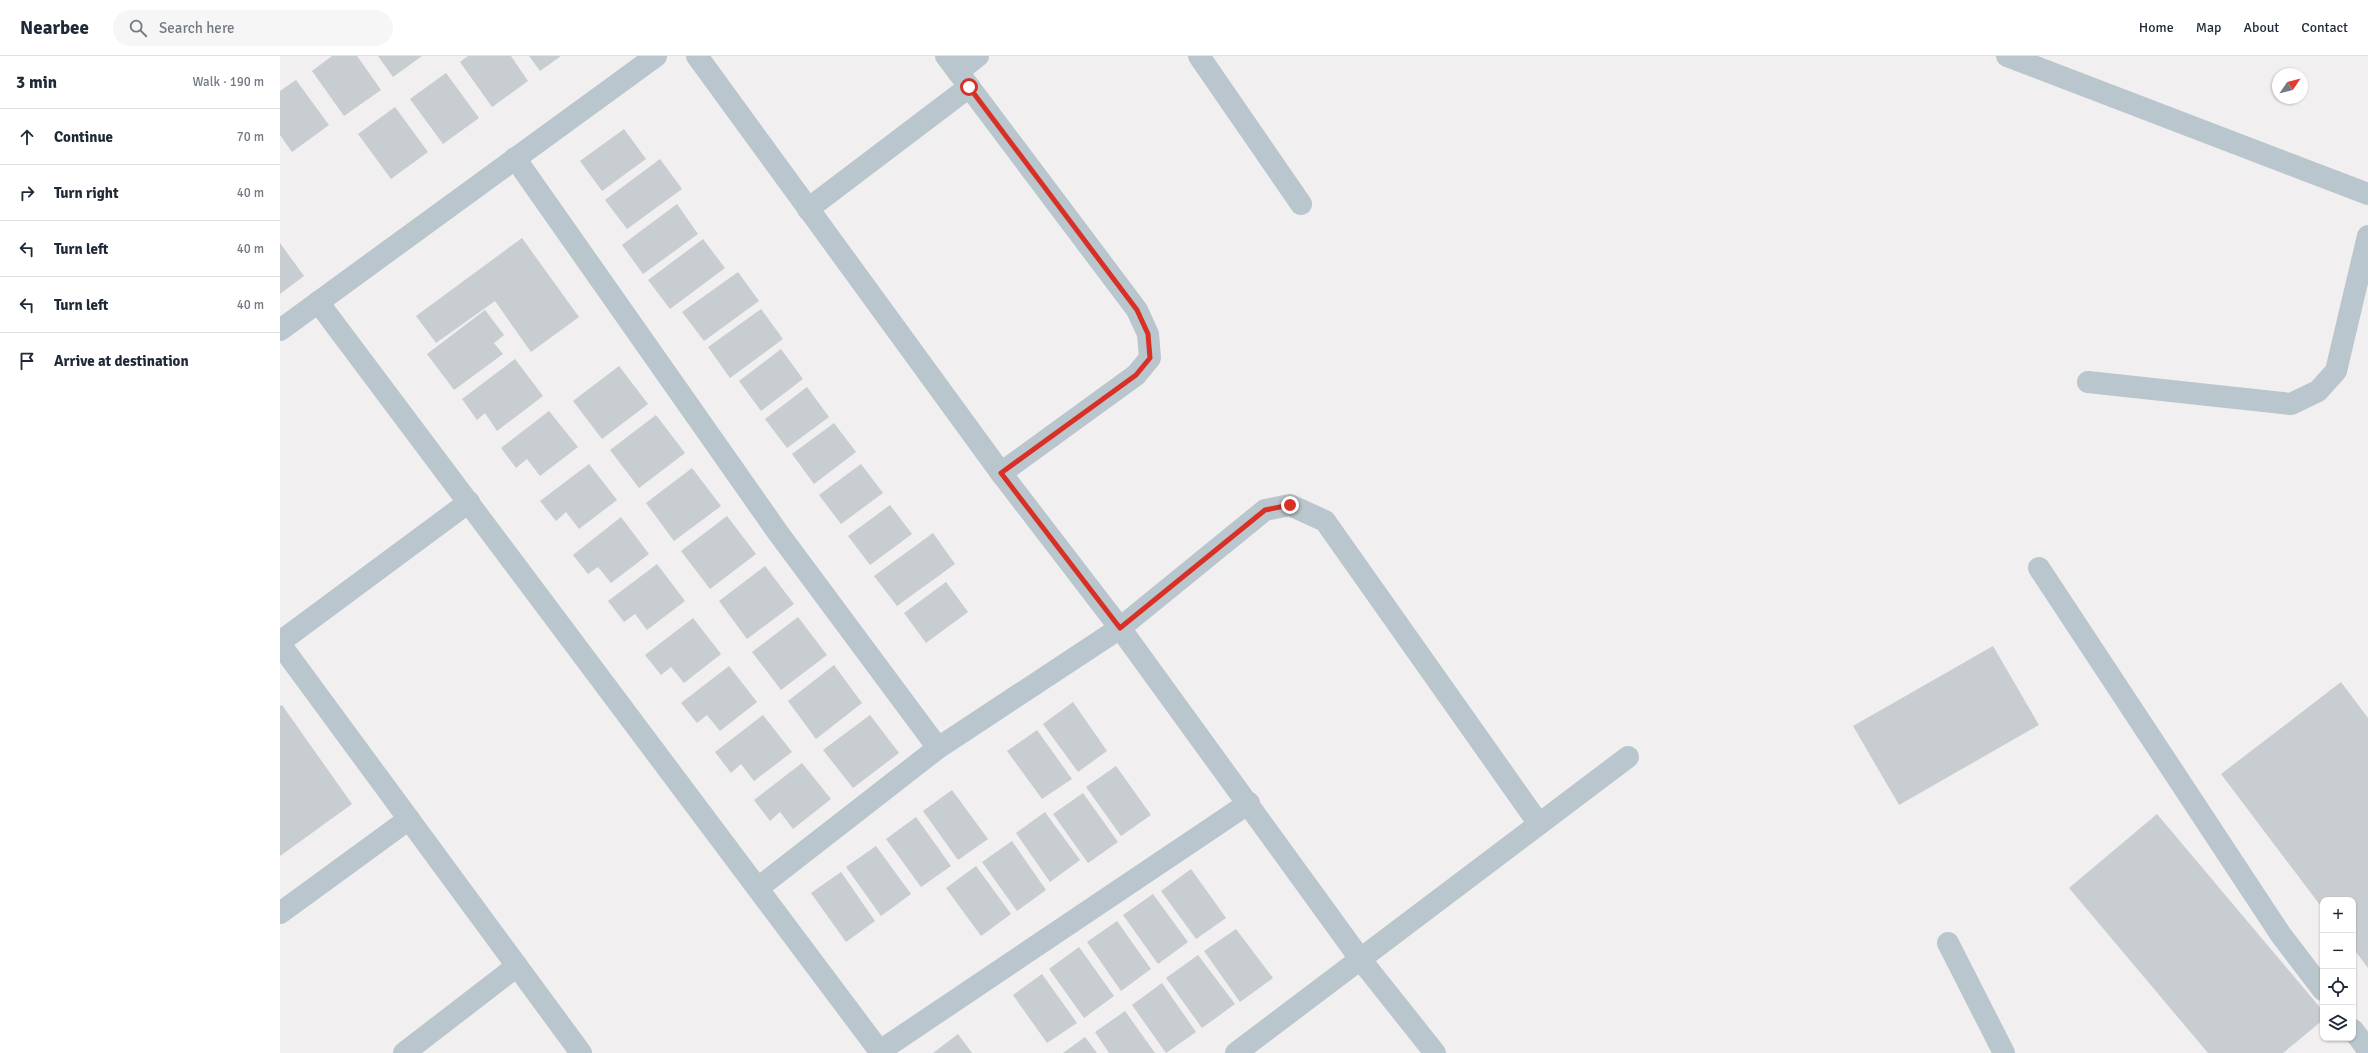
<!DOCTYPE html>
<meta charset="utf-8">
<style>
body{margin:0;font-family:Signika,sans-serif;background:#f6f6f7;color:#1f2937}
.controls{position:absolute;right:12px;bottom:12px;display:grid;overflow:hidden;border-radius:8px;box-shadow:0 1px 3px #0004}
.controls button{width:36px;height:36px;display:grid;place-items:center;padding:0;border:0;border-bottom:1px solid #e0e1e3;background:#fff;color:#1f2937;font:20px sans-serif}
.compass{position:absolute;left:1992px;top:12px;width:36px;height:36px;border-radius:50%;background:#fff;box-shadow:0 1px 3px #0004;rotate:55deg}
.stop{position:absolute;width:12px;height:12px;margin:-9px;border:3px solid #d93025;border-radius:50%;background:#fff}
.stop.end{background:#d93025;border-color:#fff;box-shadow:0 1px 4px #0008}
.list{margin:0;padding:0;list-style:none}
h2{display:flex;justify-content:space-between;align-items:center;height:52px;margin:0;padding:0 16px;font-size:17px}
h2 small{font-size:13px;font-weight:400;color:#747a83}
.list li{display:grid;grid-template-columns:26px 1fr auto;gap:12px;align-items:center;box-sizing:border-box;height:56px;padding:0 16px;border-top:1px solid #e0e1e3}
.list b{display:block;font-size:15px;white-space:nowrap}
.list em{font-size:13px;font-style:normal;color:#747a83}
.icon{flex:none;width:22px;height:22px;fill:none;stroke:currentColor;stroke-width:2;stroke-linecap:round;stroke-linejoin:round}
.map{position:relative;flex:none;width:2088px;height:997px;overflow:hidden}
header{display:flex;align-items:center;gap:24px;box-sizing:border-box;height:56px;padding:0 20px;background:#fff;border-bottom:1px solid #e0e1e3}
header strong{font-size:19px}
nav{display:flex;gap:22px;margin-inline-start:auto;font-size:14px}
.search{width:280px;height:36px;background:#f6f6f7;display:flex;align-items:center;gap:10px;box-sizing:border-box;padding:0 14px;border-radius:22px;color:#747a83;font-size:15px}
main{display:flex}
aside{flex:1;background:#fff}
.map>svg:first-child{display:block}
</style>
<header>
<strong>Nearbee</strong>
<div class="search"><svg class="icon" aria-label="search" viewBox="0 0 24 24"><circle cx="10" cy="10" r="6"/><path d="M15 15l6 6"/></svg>Search here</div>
<nav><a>Home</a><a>Map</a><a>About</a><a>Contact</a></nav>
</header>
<main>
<aside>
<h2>3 min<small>Walk · 190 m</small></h2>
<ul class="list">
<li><svg class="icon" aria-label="ahead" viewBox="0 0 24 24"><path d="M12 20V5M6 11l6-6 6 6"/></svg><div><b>Continue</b></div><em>70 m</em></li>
<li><svg class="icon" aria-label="right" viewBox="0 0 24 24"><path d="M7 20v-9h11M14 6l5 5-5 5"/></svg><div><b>Turn right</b></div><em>40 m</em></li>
<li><svg class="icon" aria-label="left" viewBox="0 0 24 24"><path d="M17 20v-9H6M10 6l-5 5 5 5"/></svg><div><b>Turn left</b></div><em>40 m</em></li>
<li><svg class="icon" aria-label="left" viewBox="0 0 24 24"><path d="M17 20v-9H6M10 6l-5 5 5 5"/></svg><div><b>Turn left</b></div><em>40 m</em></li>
<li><svg class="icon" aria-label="arrive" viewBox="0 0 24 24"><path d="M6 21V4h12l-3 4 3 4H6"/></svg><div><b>Arrive at destination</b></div></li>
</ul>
</aside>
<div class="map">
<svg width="2088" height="997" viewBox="0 0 2088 997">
<rect width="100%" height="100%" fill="#f1efef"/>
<g fill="#c8cdd2">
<polygon points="52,0 77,0 101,34 64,60 32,15"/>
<polygon points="98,0 142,0 113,21"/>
<polygon points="188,0 231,0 248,25 212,51 180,6"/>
<polygon points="249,0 281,0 260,15"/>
<polygon points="166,17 199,62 163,88 130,43"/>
<polygon points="16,24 49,69 12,96 0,79 0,35"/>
<polygon points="115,51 148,96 111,123 78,78"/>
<polygon points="344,73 366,103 322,135 300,105"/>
<polygon points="380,103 402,133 347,173 325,144"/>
<polygon points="397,148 418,178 363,218 342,189"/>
<polygon points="242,182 299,261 251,296 215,245 156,287 136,260"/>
<polygon points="423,183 445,212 390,253 368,224"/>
<polygon points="0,187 24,220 0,238"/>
<polygon points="458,216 479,245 424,285 402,256"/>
<polygon points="481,253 503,283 450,322 428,291"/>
<polygon points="205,254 224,279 214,287 223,298 174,334 147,298"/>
<polygon points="501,293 523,323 481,355 459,325"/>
<polygon points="235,303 263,340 217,375 205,357 197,364 182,343"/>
<polygon points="339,310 368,348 322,383 293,345"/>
<polygon points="527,331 549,361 507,392 485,363"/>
<polygon points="269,355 298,391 260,420 247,403 236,412 221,392"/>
<polygon points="376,359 405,397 359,432 330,394"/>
<polygon points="554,367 576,396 534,428 512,398"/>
<polygon points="309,408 337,444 299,473 286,456 276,465 260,445"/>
<polygon points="581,408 603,437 561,468 539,439"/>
<polygon points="412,412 441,450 394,485 366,447"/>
<polygon points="610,449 632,478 590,509 568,480"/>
<polygon points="447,460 476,498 430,533 401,495"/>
<polygon points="341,461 369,498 331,527 318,511 308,518 293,499"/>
<polygon points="653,477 675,508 617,550 594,520"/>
<polygon points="377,508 405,545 367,574 355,558 344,566 328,545"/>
<polygon points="485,510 514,548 467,583 439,545"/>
<polygon points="666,526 688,556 646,587 624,557"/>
<polygon points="518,561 547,599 501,634 472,596"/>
<polygon points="413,562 441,598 404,627 391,611 381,619 365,599"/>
<polygon points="1713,590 1759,669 1619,749 1573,670"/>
<polygon points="554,609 582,647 536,683 508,645"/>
<polygon points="449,610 477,646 440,675 427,659 417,667 401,647"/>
<polygon points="2061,626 2088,662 2088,912 2073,892 2073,844 2043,844 2043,853 1941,718"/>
<polygon points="793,646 827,695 798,716 763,668"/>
<polygon points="2,649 72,748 0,800 0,650"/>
<polygon points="483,659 512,696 474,725 461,708 451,717 435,696"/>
<polygon points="590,659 619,697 573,732 543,694"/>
<polygon points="757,674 792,723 762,743 727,695"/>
<polygon points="522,707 551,743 513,773 500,756 490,765 474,744"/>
<polygon points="836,710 871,759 841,780 806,731"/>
<polygon points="672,734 708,783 678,804 643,755"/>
<polygon points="803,737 838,786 808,807 773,758"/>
<polygon points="765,756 800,804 770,826 736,777"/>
<polygon points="1877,758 2043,955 2043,964 2003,997 1928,997 1789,832"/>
<polygon points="636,761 671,810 641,831 606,783"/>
<polygon points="732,785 766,834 737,855 702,806"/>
<polygon points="596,790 631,838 601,860 566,811"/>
<polygon points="696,810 731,858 701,880 666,832"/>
<polygon points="911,813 946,862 916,883 881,835"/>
<polygon points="561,816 595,865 566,886 531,837"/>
<polygon points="873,838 908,886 878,908 843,859"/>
<polygon points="837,865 871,913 841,935 807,886"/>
<polygon points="956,873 993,922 960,946 924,895"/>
<polygon points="799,891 834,940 804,962 769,913"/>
<polygon points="918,899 955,948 922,972 886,922"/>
<polygon points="762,918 797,967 767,987 733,939"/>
<polygon points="882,927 916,976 886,997 852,949"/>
<polygon points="845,955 875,997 829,997 815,976"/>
<polygon points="678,978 692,997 653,997"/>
<polygon points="805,981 817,997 783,997"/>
</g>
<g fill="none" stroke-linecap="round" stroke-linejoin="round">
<g stroke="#b9c6cd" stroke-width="22">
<polyline points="417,0 721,417 840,572 1081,904 1155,997"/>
<polyline points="666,0 857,254 868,278 870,302 856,319 721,417"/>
<polyline points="919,0 1021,148"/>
<polyline points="1727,0 2088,138"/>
<polyline points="678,16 698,0"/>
<polyline points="235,102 499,478 658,692"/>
<polyline points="528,153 689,31"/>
<polyline points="38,246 601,997"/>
<polyline points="0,274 376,0"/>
<polyline points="1808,326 2011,348 2038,335 2056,315 2088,180"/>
<polyline points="1759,512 2001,879 2043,934"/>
<polyline points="0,586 189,446"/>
<polyline points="0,588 301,997"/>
<polyline points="478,832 658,692 840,572 985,454 1010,449 1045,465 1259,768"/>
<polyline points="0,857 129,763"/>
<polyline points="1668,887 1724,997"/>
<polyline points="2073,974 2088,994"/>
<polyline points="600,995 969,747"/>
<polyline points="124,997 237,910"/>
<polyline points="956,997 1348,701"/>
</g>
</g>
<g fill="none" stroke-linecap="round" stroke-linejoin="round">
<polyline stroke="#d93025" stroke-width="5" points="689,31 857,254 868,278 870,302 856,319 721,417 840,572 985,454 1010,449"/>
</g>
</svg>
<div class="controls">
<button>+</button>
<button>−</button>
<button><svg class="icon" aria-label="locate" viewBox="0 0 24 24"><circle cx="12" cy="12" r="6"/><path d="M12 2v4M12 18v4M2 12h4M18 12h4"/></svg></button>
<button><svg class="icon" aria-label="layers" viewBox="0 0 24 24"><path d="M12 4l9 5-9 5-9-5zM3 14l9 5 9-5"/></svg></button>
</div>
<svg class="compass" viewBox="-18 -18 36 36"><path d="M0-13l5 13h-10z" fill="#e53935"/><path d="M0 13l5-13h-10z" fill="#747a83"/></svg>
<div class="stop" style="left:689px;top:31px"></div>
<div class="stop end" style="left:1010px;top:449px"></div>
</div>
</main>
